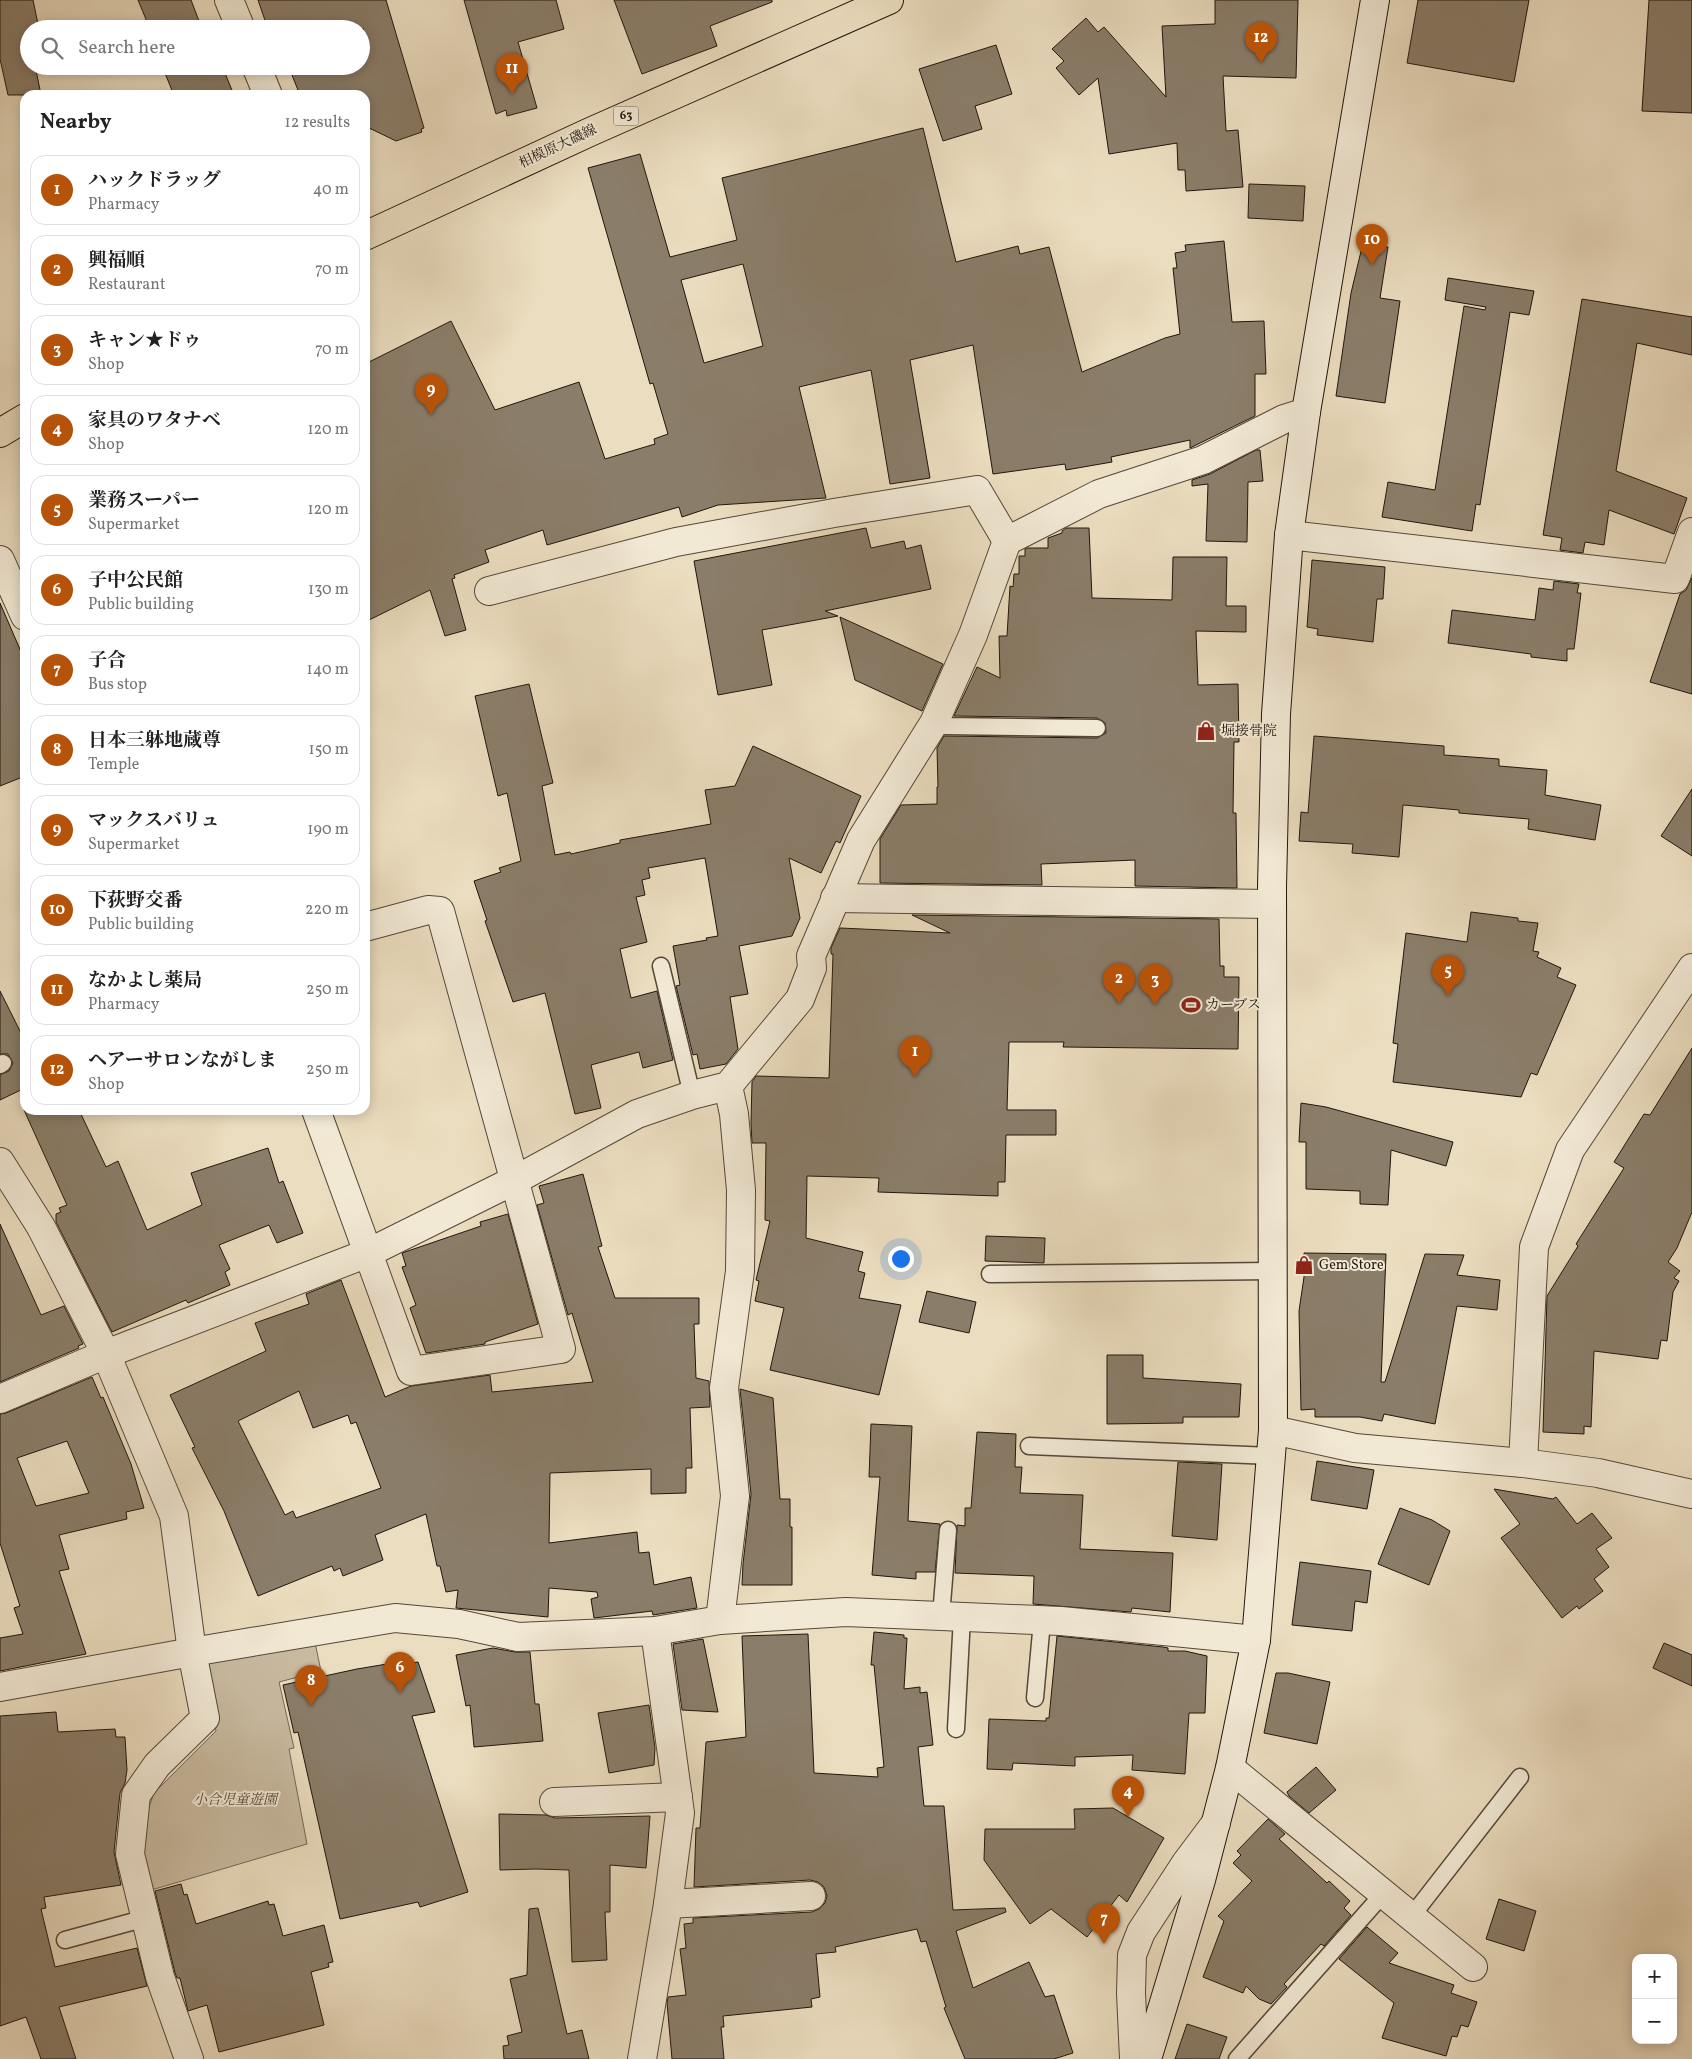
<!DOCTYPE html>
<meta charset="utf-8">
<style>
body{margin:0;font-family:Vollkorn,"Noto Serif JP",serif;background:#f6f6f6;color:#222}
.controls{position:absolute;right:15px;bottom:15px;display:grid;overflow:hidden;border-radius:10px;box-shadow:0 2px 12px #0003}
.controls button{width:45px;height:45px;display:grid;place-items:center;padding:0;border:0;border-bottom:1px solid #e0e0e0;background:#fff;color:#222;font:25px sans-serif}
.you{position:absolute;left:900px;top:1258px;width:18px;height:18px;margin:-12px;border:4px solid #fff;border-radius:50%;background:#1a73e8;box-shadow:0 0 0 8px #1a73e833}
.badge{display:grid;place-items:center;width:32px;height:32px;border-radius:50%;background:#b45309;color:#fff;font-size:16px;font-weight:700}
.pin{position:absolute;translate:-50% -41px;filter:drop-shadow(0 1px 2px #0008)}
.pin::after{content:'';position:absolute;top:26px;width:18px;height:15px;background:inherit;clip-path:polygon(0 0,100% 0,50% 100%)}
.list{margin:0;padding:0;list-style:none}
h2{display:flex;justify-content:space-between;align-items:center;height:65px;margin:0;padding:0 20px;font-size:21px}
h2 small{font-size:16px;font-weight:400;color:#767676}
.list li{display:grid;grid-template-columns:32px 1fr auto;gap:15px;align-items:center;box-sizing:border-box;height:70px;margin:0 10px 10px;padding:0 10px;border:1px solid #e0e0e0;border-radius:15px}
.list b{display:block;font-size:19px;white-space:nowrap}
.list p{margin:0;font-size:16px;white-space:nowrap;color:#767676}
.list em{font-size:16px;font-style:normal;color:#767676}
.icon{flex:none;width:28px;height:28px;fill:none;stroke:currentColor;stroke-width:2;stroke-linecap:round;stroke-linejoin:round}
.map{position:relative;flex:none;width:1692px;height:2059px;overflow:hidden}
.search{position:absolute;background:#fff;box-shadow:0 2px 12px #0003;left:20px;top:20px;width:350px;height:55px;display:flex;align-items:center;gap:12px;box-sizing:border-box;padding:0 18px;border-radius:28px;color:#767676;font-size:19px}
.panel{position:absolute;background:#fff;box-shadow:0 2px 12px #0003;left:20px;top:90px;width:350px;height:1025px;border-radius:15px}
.map>svg:first-child{display:block}
</style>
<div class="map">
<svg width="1692" height="2059" viewBox="0 0 1692 2059">
<rect width="100%" height="100%" fill="#ebddbf"/>
<filter id="stains"><feTurbulence type="fractalNoise" baseFrequency=".004" numOctaves="4"/><feColorMatrix values="0 0 0 0 .2 0 0 0 0 .09 0 0 0 0 .02 0 0 0 .5 -.17"/></filter>
<radialGradient id="worn" r=".72"><stop offset=".6" stop-color="#630" stop-opacity="0"/><stop offset="1" stop-color="#630" stop-opacity=".3"/></radialGradient>
<polygon fill="#c9bba1" stroke="#756856" points="314,1638 321,1671 279,1682 294,1748 289,1749 307,1844 148,1891 139,1861 149,1807 154,1793 216,1731 205,1670 213,1656"/>
<g fill="#8a7d69" stroke="#21160c" fill-rule="evenodd">
<polygon points="0,0 33,0 39,29 29,29 29,66 47,66 47,68 36,70 41,95 8,95 0,59"/>
<polygon points="138,0 191,0 202,29 150,29"/>
<polygon points="258,0 386,0 424,128 421,129 422,132 396,141 365,126 365,95 300,95 292,75 296,73 293,66 361,66 361,30 364,29 268,29"/>
<polygon points="464,0 556,0 564,29 518,42 537,108 507,116 506,110 496,114"/>
<polygon points="614,0 772,0 772,2 710,26 717,46 642,74"/>
<polygon points="1215,0 1298,0 1296,78 1223,76 1226,131 1238,130 1243,187 1186,191 1185,170 1178,170 1177,143 1109,154 1098,78 1079,95 1056,68 1064,61 1052,49 1086,18 1098,32 1104,27 1166,97 1162,26 1215,24"/>
<polygon points="1418,0 1529,0 1514,82 1407,63"/>
<polygon points="1649,0 1692,0 1692,113 1642,111"/>
<polygon points="996,45 1012,94 975,106 982,129 943,141 919,69"/>
<polygon points="162,66 222,66 234,95 174,95"/>
<path d="M923,128L956,262L1018,246L1020,254L1049,247L1082,372L1165,338L1180,334L1173,268H1177L1175,253L1186,251L1185,245L1224,241L1232,322L1264,321L1266,374H1255V416L1190,448V440L1111,457L1112,462L1066,470L1065,464L993,474L973,345L910,360L930,478L890,484L871,370L799,387L826,498L718,505L682,517L679,507L547,545L543,530L485,550L489,562L454,575L455,578L452,579L466,630L445,636L430,590L365,622V364L451,321L495,410L579,382L605,459L655,444L654,439L668,434L653,383L650,384L588,168L640,154L670,257L737,240L722,178ZM743,264L763,346L704,363L681,280Z"/>
<polygon points="1249,184 1305,186 1303,221 1248,218"/>
<polygon points="1363,243 1388,247 1380,298 1400,301 1385,403 1336,396 1351,293"/>
<polygon points="1448,278 1534,291 1529,315 1510,312 1480,505 1476,504 1472,531 1382,517 1388,482 1435,490 1464,306 1485,310 1486,307 1445,300"/>
<polygon points="1582,299 1692,317 1692,355 1637,343 1616,471 1687,498 1674,534 1609,510 1604,545 1585,542 1583,553 1560,550 1562,538 1543,535"/>
<polygon points="1256,450 1260,450 1263,481 1248,482 1247,542 1206,541 1208,484 1192,486 1192,480 1210,474"/>
<polygon points="866,528 871,548 904,541 906,549 921,545 931,589 825,611 838,616 762,630 772,685 718,695 694,561"/>
<polygon points="1066,528 1089,528 1092,598 1172,600 1173,557 1227,557 1226,606 1246,606 1246,632 1196,631 1198,685 1238,684 1239,742 1234,742 1233,813 1236,813 1237,888 1135,886 1135,860 1041,864 1042,885 880,883 880,839 901,805 937,804 937,787 938,787 937,748 944,736 1097,738 1106,733 1105,723 1097,718 954,716 977,667 1000,678 999,636 1007,636 1010,586 1013,587 1014,574 1019,574 1019,556 1025,556 1025,549 1027,548 1048,548 1048,538 1062,533 1062,531"/>
<polygon points="1312,560 1385,567 1383,599 1377,599 1373,642 1317,635 1318,629 1307,627"/>
<polygon points="1692,578 1692,694 1650,682 1680,594 1686,590"/>
<polygon points="1554,581 1579,584 1577,593 1581,593 1574,649 1567,649 1567,661 1531,657 1531,654 1448,643 1452,610 1535,620 1539,588 1553,590"/>
<polygon points="0,603 25,661 25,776 0,786"/>
<polygon points="840,617 943,664 922,711 855,680"/>
<polygon points="529,684 553,783 542,786 555,855 570,852 571,854 620,843 620,840 711,824 705,790 735,786 753,746 861,796 840,843 836,841 821,873 789,858 800,918 792,936 739,946 748,994 730,997 738,1049 726,1064 700,1069 697,1054 693,1055 676,986 680,985 673,946 707,940 706,938 718,936 705,858 648,868 650,878 642,880 645,895 636,897 647,942 620,949 631,998 657,991 673,1060 643,1068 639,1052 591,1065 601,1108 575,1114 545,993 513,1002 485,921 487,920 474,881 501,872 499,868 521,861 507,793 498,796 475,696"/>
<polygon points="1314,736 1444,746 1444,755 1499,759 1499,766 1547,770 1545,795 1601,805 1595,840 1528,829 1529,819 1459,813 1459,810 1403,805 1399,857 1352,853 1353,844 1299,841 1301,812 1308,813"/>
<polygon points="1692,789 1692,856 1661,836"/>
<polygon points="1471,912 1518,918 1518,921 1538,923 1533,951 1539,952 1537,957 1561,968 1557,977 1576,985 1537,1075 1531,1073 1521,1097 1393,1082 1398,1044 1393,1043 1406,933 1467,942"/>
<polygon points="912,915 1219,919 1220,966 1224,966 1224,977 1239,977 1238,1049 1063,1047 1064,1042 1009,1042 1007,1110 1056,1110 1056,1135 1006,1135 1005,1182 998,1182 998,1196 878,1192 879,1178 807,1176 806,1238 863,1252 858,1271 865,1273 859,1298 901,1305 879,1395 770,1370 784,1308 755,1301 759,1281 756,1280 770,1221 765,1220 766,1143 752,1143 751,1123 752,1082 756,1076 829,1078 833,954 831,954 831,948 840,928 950,933"/>
<polygon points="0,991 25,1041 25,1088 0,1100 0,1075 9,1071 13,1063 8,1054 0,1054"/>
<polygon points="1692,1048 1692,1212 1677,1248 1668,1262 1680,1271 1674,1278 1679,1281 1673,1292 1667,1341 1661,1340 1658,1359 1594,1351 1591,1427 1584,1426 1584,1434 1543,1432 1547,1296 1578,1246 1576,1244 1624,1168 1614,1162 1644,1114 1650,1115"/>
<polygon points="1301,1103 1326,1107 1453,1142 1446,1166 1391,1150 1388,1205 1360,1204 1360,1191 1306,1189 1306,1142 1299,1142"/>
<polygon points="24,1110 79,1110 106,1167 118,1161 147,1230 202,1205 191,1173 268,1148 279,1183 283,1181 303,1233 277,1243 269,1225 219,1245 230,1269 225,1272 230,1285 188,1303 186,1300 112,1332 56,1222 56,1214 61,1212 59,1208 67,1205"/>
<path d="M583,1174L602,1246L598,1247L615,1298H699V1324H694L696,1378L709,1381L710,1407L690,1408L692,1468H686V1493L651,1494V1469L550,1473L549,1543L637,1532L639,1553L649,1552L654,1585L691,1577L697,1608L653,1615L652,1611L594,1618L591,1599L598,1597L597,1592L549,1588L548,1617L456,1608L458,1590L446,1592L440,1566H437L426,1514L375,1535L383,1560L343,1576L340,1568L334,1571L332,1566L258,1596L224,1511L192,1448L195,1447L170,1395L266,1351L255,1323L309,1304L306,1294L341,1280L385,1397L411,1386L490,1375L492,1392L593,1382L572,1313L568,1315L537,1205L544,1203L539,1186ZM299,1391L313,1428L348,1415L351,1424L356,1422L381,1488L296,1518L293,1511L285,1515L238,1421Z"/>
<polygon points="508,1214 538,1324 485,1342 485,1344 426,1353 410,1308 416,1305 402,1267 406,1266 402,1253 481,1226 480,1222"/>
<polygon points="0,1224 41,1315 64,1306 83,1344 78,1346 79,1348 0,1382"/>
<polygon points="986,1236 1045,1238 1044,1263 985,1261"/>
<polygon points="1304,1253 1386,1254 1381,1382 1385,1382 1425,1254 1464,1255 1457,1275 1500,1280 1497,1310 1457,1306 1435,1424 1384,1414 1382,1421 1360,1417 1315,1417 1315,1409 1301,1410 1299,1311 1304,1277"/>
<polygon points="927,1291 976,1302 969,1333 919,1322"/>
<polygon points="1107,1355 1143,1355 1143,1378 1241,1384 1239,1417 1183,1417 1183,1423 1107,1424"/>
<path d="M92,1377L101,1398L103,1397L131,1464L144,1508L126,1512L127,1519L59,1535L69,1569L59,1571L86,1654L0,1671V1638L23,1634L14,1608L20,1606L0,1543V1414L6,1413ZM67,1441L89,1493L36,1506L17,1458Z"/>
<polygon points="740,1389 773,1398 780,1499 790,1499 790,1527 792,1527 792,1585 742,1585 743,1564 751,1494"/>
<polygon points="871,1424 912,1426 908,1521 940,1524 935,1572 916,1572 916,1579 872,1575 880,1477 869,1477"/>
<polygon points="977,1432 1016,1434 1015,1467 1022,1467 1020,1493 1083,1495 1080,1549 1173,1553 1170,1612 1132,1608 1131,1612 1033,1604 1034,1576 955,1573 957,1525 965,1526 965,1508 971,1508"/>
<polygon points="1317,1461 1374,1470 1367,1509 1311,1500"/>
<polygon points="1178,1462 1222,1464 1217,1540 1172,1536"/>
<polygon points="1494,1489 1553,1499 1556,1497 1577,1524 1592,1513 1612,1538 1596,1549 1609,1567 1594,1579 1603,1591 1579,1609 1577,1606 1562,1618 1501,1538 1520,1524"/>
<polygon points="1400,1508 1432,1520 1450,1531 1429,1585 1378,1564"/>
<polygon points="1300,1562 1371,1571 1367,1603 1355,1601 1352,1631 1292,1625"/>
<polygon points="874,1632 904,1635 904,1638 907,1638 904,1689 920,1687 920,1693 927,1692 933,1745 918,1747 924,1806 944,1806 953,1910 1005,1908 1006,1912 956,1931 973,1988 1029,1962 1045,1997 1054,1995 1073,2053 1054,2059 965,2059 944,2008 946,2007 926,1941 921,1942 917,1929 835,1947 836,1952 816,1954 820,1997 811,1999 812,2007 723,2016 724,2027 721,2027 724,2059 672,2059 667,2003 668,1997 686,1995 680,1949 686,1948 684,1924 693,1923 693,1918 812,1912 819,1909 825,1903 827,1896 824,1887 818,1882 810,1880 694,1887 696,1828 700,1828 706,1742 746,1737 742,1636 808,1634 814,1773 878,1777 877,1768 884,1767 874,1665 871,1665"/>
<polygon points="1057,1636 1163,1647 1168,1648 1168,1651 1185,1651 1207,1656 1205,1713 1189,1713 1185,1774 1132,1770 1133,1755 1075,1757 1075,1766 1013,1763 1012,1770 987,1769 989,1719 1046,1721 1046,1718 1049,1718"/>
<polygon points="703,1639 718,1712 682,1710 673,1644"/>
<polygon points="1664,1643 1692,1655 1692,1686 1653,1668"/>
<polygon points="493,1648 515,1652 530,1652 535,1704 539,1704 543,1741 474,1747 470,1705 466,1706 456,1655"/>
<polygon points="418,1662 435,1712 412,1716 468,1892 420,1907 418,1902 340,1919 298,1732 294,1733 283,1685 357,1669 387,1664 387,1667"/>
<polygon points="1276,1673 1288,1673 1330,1682 1317,1744 1264,1733"/>
<polygon points="649,1705 655,1748 654,1765 609,1773 598,1713"/>
<polygon points="56,1712 58,1732 115,1729 116,1737 125,1737 127,1770 125,1783 120,1793 114,1852 121,1885 44,1897 46,1908 41,1909 55,1967 137,1948 147,1986 59,2007 76,2059 41,2059 26,2017 0,2026 0,1716"/>
<polygon points="1316,1767 1336,1790 1309,1813 1289,1796 1287,1792"/>
<polygon points="1113,1808 1164,1838 1127,1902 1119,1895 1087,1937 1051,1909 1030,1924 984,1860 985,1829 1075,1829 1074,1809"/>
<polygon points="499,1814 546,1815 555,1818 650,1816 646,1868 610,1865 610,1912 605,1912 607,1960 572,1962 569,1870 536,1869 500,1870"/>
<polygon points="1268,1819 1285,1834 1279,1839 1327,1883 1329,1881 1350,1901 1344,1908 1351,1915 1324,1946 1321,1944 1284,1984 1287,1987 1271,2004 1259,1999 1246,1986 1243,1993 1203,1977 1224,1921 1218,1916 1252,1881 1233,1863 1241,1855 1237,1851"/>
<polygon points="181,1884 184,1895 187,1894 196,1924 268,1901 269,1905 274,1904 283,1936 324,1925 333,1962 328,1963 329,1967 311,1972 324,2025 219,2052 207,2005 188,2011 180,1978 177,1978 175,1973 155,1891"/>
<polygon points="1499,1899 1536,1911 1524,1951 1486,1939"/>
<polygon points="538,1908 567,2034 582,2030 589,2059 504,2059 503,2046 509,2045 507,2036 522,2032 510,1979 527,1975 529,1909"/>
<polygon points="1367,1927 1398,1953 1389,1963 1454,1985 1451,1993 1477,2002 1468,2027 1461,2025 1457,2037 1452,2036 1446,2056 1382,2038 1394,2003 1339,1959"/>
<polygon points="1187,2024 1227,2037 1219,2059 1175,2059"/>
</g>
<g fill="none" stroke-linecap="round" stroke-linejoin="round">
<g stroke="#544839" stroke-width="19">
<g id="lane">
<polyline points="934,723 945,726 1097,728"/>
<polyline points="661,966 692,1095"/>
<polyline points="0,1065 3,1063"/>
<polyline points="990,1274 1274,1271"/>
<polyline points="1029,1446 1272,1456"/>
<polyline points="941,1616 948,1530"/>
<polyline points="1035,1698 1042,1621"/>
<polyline points="956,1729 962,1617"/>
<polyline points="1411,1917 1520,1777"/>
<polyline points="65,1940 146,1918"/>
<polyline points="1237,2059 1383,1894"/>
</g>
</g>
<g stroke="#544839" stroke-width="30">
<g id="street">
<polyline points="229,0 241,29"/>
<polyline points="256,66 268,95"/>
<polyline points="1289,535 1675,579 1692,532"/>
<polyline points="0,560 25,616"/>
<polyline points="489,591 676,542 834,513 977,490 1007,541"/>
<polyline points="835,898 1272,904"/>
<polyline points="316,1110 411,1371 561,1349 440,911 428,910 365,927"/>
<polyline points="0,1162 41,1227 106,1354 174,1516 192,1652 205,1718 157,1765 136,1795 130,1854 160,1977 189,2059"/>
<polyline points="0,1399 106,1354 368,1253 515,1180 637,1114 692,1095 728,1086 800,999 812,968 811,956 861,840 934,723 973,635 1007,541 1099,494 1203,460 1284,419 1306,412"/>
<polyline points="1273,1430 1355,1448 1523,1463 1598,1473 1692,1494"/>
<polyline points="1523,1463 1534,1247 1570,1150 1692,968"/>
<polyline points="720,1620 735,1496 724,1388 740,1271 741,1190 734,1114 728,1086"/>
<polyline points="0,1687 192,1652 395,1618 459,1624 518,1637 655,1631 720,1620 846,1612 1061,1621 1256,1640"/>
<polyline points="1230,1768 1473,1967"/>
<polyline points="554,1802 678,1797"/>
<polyline points="668,1904 811,1896"/>
<polyline points="642,2059 668,1904 680,1813 655,1631"/>
<polyline points="1134,2059 1131,1993 1132,1955 1141,1932 1186,1863 1216,1823"/>
</g>
</g>
<g stroke="#21160c" stroke-width="30">
<polyline id="secondary" points="1147,2059 1201,1880 1230,1768 1256,1640 1273,1430 1272,887 1276,714 1289,535 1306,412 1375,0"/>
</g>
<g stroke="#21160c" stroke-width="30">
<g id="primary">
<polyline points="365,236 590,132 889,0"/>
<polyline points="0,433 25,418"/>
</g>
</g>
<use href="#lane" stroke="#f2e9d5" stroke-width="16"/>
<use href="#street" stroke="#f2e9d5" stroke-width="28"/>
<use href="#secondary" stroke="#f2e9d5" stroke-width="28"/>
<use href="#primary" stroke="#ebddbf" stroke-width="28"/>
</g>
<defs>
<g id="shop-bare" transform="scale(1.5)"><path d="M-5-2.5h2.3a2.7 3.5 0 0 1 5.4 0H5L5.5 6h-11ZM-1.5-2.5h3a1.5 2.3 0 0 0-3 0Z" fill="#8f2418" stroke="#f2e9d5" stroke-width="2.5" paint-order="stroke"/></g>
<g id="stadium-bare" transform="scale(1.5)"><path d="M0-5a6.5 5 0 1 0 0 10a6.5 5 0 1 0 0-10ZM-3.5-1.8h7v3.6h-7Z" fill="#8f2418" stroke="#f2e9d5" stroke-width="2.5" paint-order="stroke"/></g>
</defs>
<g fill-rule="evenodd">
<use href="#shop-bare" x="1206" y="731"/>
<use href="#stadium-bare" x="1191" y="1005"/>
<use href="#shop-bare" x="1304" y="1265"/>
</g>
<g text-anchor="middle" dominant-baseline="central" stroke-width="4" stroke-linejoin="round" paint-order="stroke">
<rect fill="#f2e9d5" stroke="#605548" stroke-width="1" x="613.5" y="106.5" width="25" height="19" rx="4"/>
<g font-size="12" font-weight="bold" fill="#21160c">
<text x="626" y="116">63</text>
</g>
<g font-size="14" fill="#21160c" stroke="#f2e9d5">
<text transform="translate(558 147) rotate(-25)">相模原大磯線</text>
</g>
<g font-size="14" fill="#21160c" stroke="#f2e9d5" text-anchor="start">
<text x="1221" y="731">堀接骨院</text>
<text x="1206" y="1005">カーブス</text>
<text x="1319" y="1265">Gem Store</text>
</g>
<g font-size="14" font-style="italic" fill="#534839" stroke="#f2e9d5">
<text x="235" y="1800">小合児童遊園</text>
</g>
</g>
<rect width="100%" height="100%" filter="url(#stains)"/>
<rect width="100%" height="100%" fill="url(#worn)"/>
</svg>
<div class="controls">
<button>+</button>
<button>−</button>
</div>
<div class="you"></div>
<div class="pin badge" style="left:915px;top:1077px">1</div>
<div class="pin badge" style="left:1119px;top:1004px">2</div>
<div class="pin badge" style="left:1155px;top:1005px">3</div>
<div class="pin badge" style="left:1128px;top:1817px">4</div>
<div class="pin badge" style="left:1448px;top:996px">5</div>
<div class="pin badge" style="left:400px;top:1693px">6</div>
<div class="pin badge" style="left:1104px;top:1944px">7</div>
<div class="pin badge" style="left:311px;top:1706px">8</div>
<div class="pin badge" style="left:431px;top:415px">9</div>
<div class="pin badge" style="left:1372px;top:265px">10</div>
<div class="pin badge" style="left:512px;top:94px">11</div>
<div class="pin badge" style="left:1261px;top:63px">12</div>
<div class="search"><svg class="icon" aria-label="search" viewBox="0 0 24 24"><circle cx="10" cy="10" r="6"/><path d="M15 15l6 6"/></svg>Search here</div>
<section class="panel">
<h2>Nearby<small>12 results</small></h2>
<ul class="list">
<li><span class="badge">1</span><div><b>ハックドラッグ</b><p>Pharmacy</p></div><em>40 m</em></li>
<li><span class="badge">2</span><div><b>興福順</b><p>Restaurant</p></div><em>70 m</em></li>
<li><span class="badge">3</span><div><b>キャン★ドゥ</b><p>Shop</p></div><em>70 m</em></li>
<li><span class="badge">4</span><div><b>家具のワタナベ</b><p>Shop</p></div><em>120 m</em></li>
<li><span class="badge">5</span><div><b>業務スーパー</b><p>Supermarket</p></div><em>120 m</em></li>
<li><span class="badge">6</span><div><b>子中公民館</b><p>Public building</p></div><em>130 m</em></li>
<li><span class="badge">7</span><div><b>子合</b><p>Bus stop</p></div><em>140 m</em></li>
<li><span class="badge">8</span><div><b>日本三躰地蔵尊</b><p>Temple</p></div><em>150 m</em></li>
<li><span class="badge">9</span><div><b>マックスバリュ</b><p>Supermarket</p></div><em>190 m</em></li>
<li><span class="badge">10</span><div><b>下荻野交番</b><p>Public building</p></div><em>220 m</em></li>
<li><span class="badge">11</span><div><b>なかよし薬局</b><p>Pharmacy</p></div><em>250 m</em></li>
<li><span class="badge">12</span><div><b>ヘアーサロンながしま</b><p>Shop</p></div><em>250 m</em></li>
</ul>
</section>
</div>
